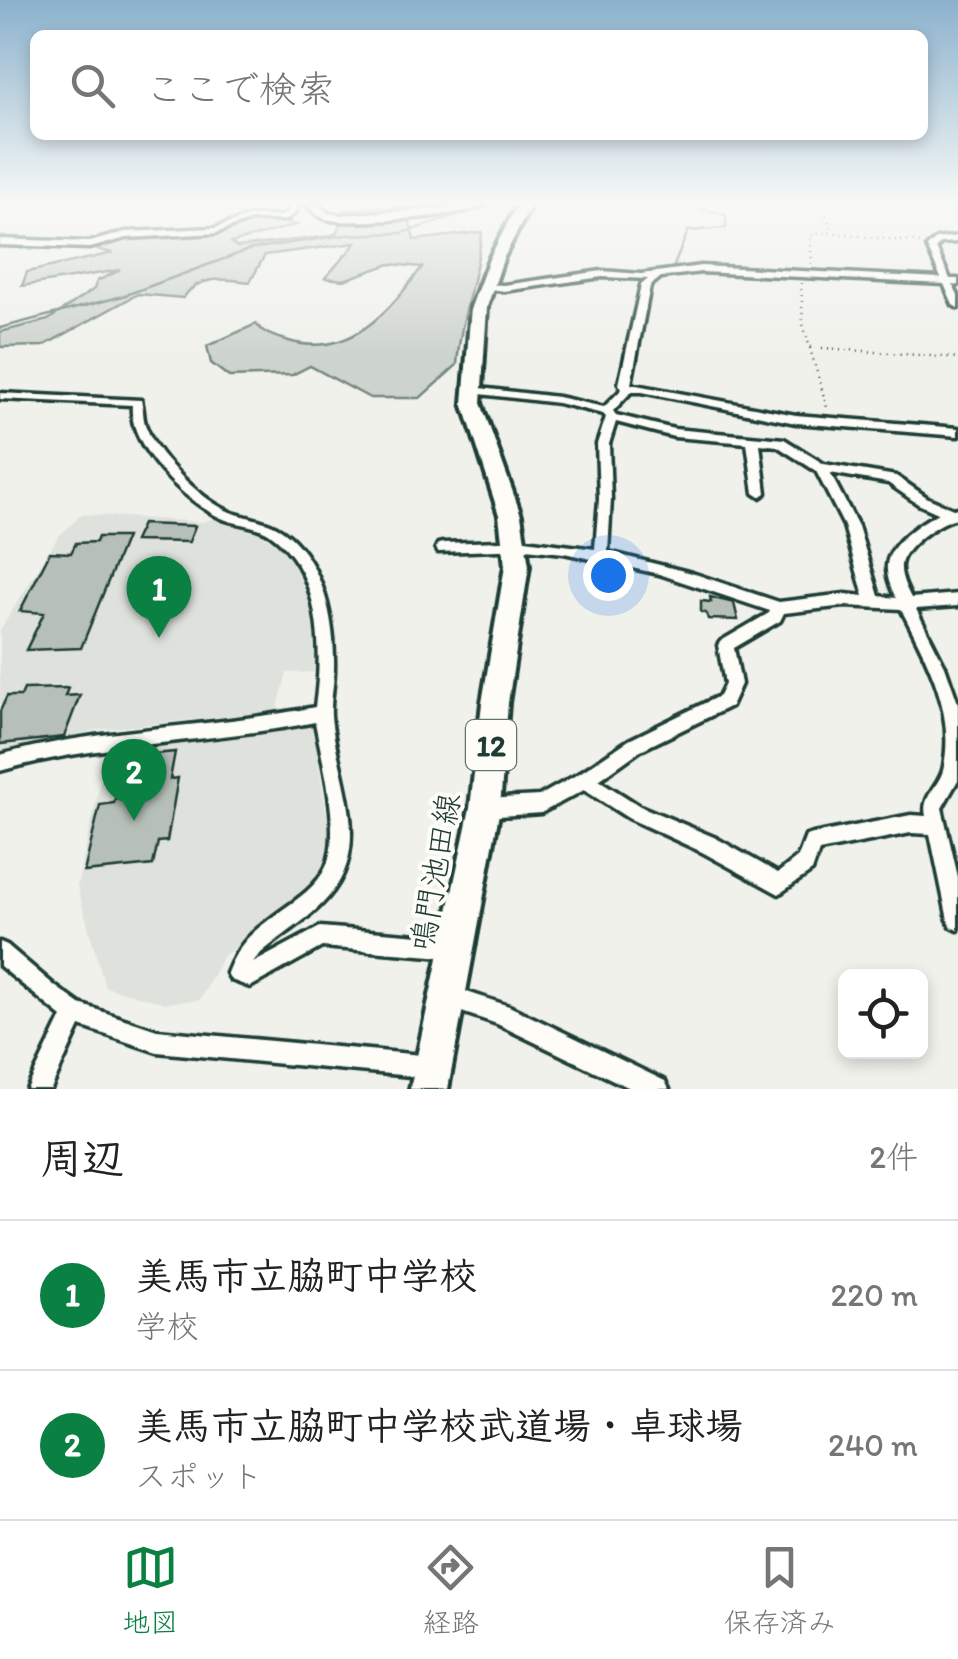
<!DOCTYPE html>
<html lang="ja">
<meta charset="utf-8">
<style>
body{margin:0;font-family:Itim,"Klee One",sans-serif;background:#f6f6f6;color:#222}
.controls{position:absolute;right:30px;bottom:30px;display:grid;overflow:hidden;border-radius:15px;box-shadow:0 5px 15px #0003}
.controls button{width:90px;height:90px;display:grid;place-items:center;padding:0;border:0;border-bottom:2px solid #e0e0e0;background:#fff;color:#222;font:50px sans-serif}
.you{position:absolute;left:608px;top:575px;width:35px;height:35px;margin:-25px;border:8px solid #fff;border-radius:50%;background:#1a73e8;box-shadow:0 0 0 15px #1a73e833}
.badge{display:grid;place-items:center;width:65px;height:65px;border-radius:50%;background:#0b8043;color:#fff;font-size:32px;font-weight:700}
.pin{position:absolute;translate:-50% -82px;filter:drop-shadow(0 2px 5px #0008)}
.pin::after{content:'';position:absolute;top:52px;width:35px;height:30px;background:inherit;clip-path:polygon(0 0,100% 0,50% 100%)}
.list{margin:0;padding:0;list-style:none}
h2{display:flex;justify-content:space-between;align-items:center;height:130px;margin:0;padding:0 40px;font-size:42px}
h2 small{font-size:32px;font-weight:400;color:#767676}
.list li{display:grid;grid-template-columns:65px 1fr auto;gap:30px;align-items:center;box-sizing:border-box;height:150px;padding:0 40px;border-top:2px solid #e0e0e0}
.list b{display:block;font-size:38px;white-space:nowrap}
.list p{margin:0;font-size:32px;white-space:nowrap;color:#767676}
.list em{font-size:32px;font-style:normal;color:#767676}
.icon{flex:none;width:55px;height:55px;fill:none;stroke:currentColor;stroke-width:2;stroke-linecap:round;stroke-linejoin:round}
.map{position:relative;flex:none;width:958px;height:1089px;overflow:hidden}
.search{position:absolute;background:#fff;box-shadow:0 5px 15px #0003;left:30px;right:30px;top:30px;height:110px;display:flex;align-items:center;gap:25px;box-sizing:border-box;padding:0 35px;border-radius:15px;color:#767676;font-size:38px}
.sheet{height:430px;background:#fff}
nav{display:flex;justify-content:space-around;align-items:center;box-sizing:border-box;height:140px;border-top:2px solid #e0e0e0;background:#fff;font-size:28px;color:#767676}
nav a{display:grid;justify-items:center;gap:5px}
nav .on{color:#0b8043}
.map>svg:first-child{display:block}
</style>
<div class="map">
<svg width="958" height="1089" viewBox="0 0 958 1089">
<rect width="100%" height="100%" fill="#f0f1eb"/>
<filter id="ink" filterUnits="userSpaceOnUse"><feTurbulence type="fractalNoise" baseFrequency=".01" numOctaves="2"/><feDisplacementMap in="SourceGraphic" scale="20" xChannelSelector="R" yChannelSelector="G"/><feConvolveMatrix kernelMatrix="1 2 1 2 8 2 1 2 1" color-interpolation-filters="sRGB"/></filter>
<g filter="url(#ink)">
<g fill="#dfe2dc">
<polygon points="82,514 202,522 216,518 249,527 290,552 303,573 323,672 287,673 277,711 95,730 0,756 0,630 58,537"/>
<polygon points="313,725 333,856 308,897 223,956 200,1000 164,1003 105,987 77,886 108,748"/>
</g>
<path fill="#cdd3cd" stroke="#768880" stroke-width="2.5" d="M389,205H437L410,223L414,240L482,232C477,277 460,319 457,365L420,398H370L310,366L292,375L229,377L211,363L207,346L256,324C265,335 276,337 289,341C350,359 389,311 422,267L390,264L344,280L325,278L356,243L265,255L250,282C225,279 199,274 183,298L138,294L43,346L0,347V332L48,320L94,289L97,281L120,270L22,286L27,272L113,253L95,249L101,242L221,231L241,220L275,219L296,225L231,243L237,247L329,236L337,233L344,211Z"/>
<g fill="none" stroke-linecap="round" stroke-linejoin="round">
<g stroke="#6c8077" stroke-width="2.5">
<polyline points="673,268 688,231 726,228 726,215 687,205"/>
<polyline points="0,328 123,296 251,249 345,235 402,233 491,205"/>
</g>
</g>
<g fill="#b6bfb8" stroke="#1f3d34" stroke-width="2.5">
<polygon points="142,524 195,526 189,542 134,541"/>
<polygon points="98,537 126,537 81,648 26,650 44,613 20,611 50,552 71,553 76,543 96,542"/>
<polygon points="710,597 734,603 738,620 708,619 706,613 701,612 701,601 711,602"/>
<polygon points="68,688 65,696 80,695 64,737 0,744 0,711 7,696 21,696 24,689"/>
<polygon points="175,752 170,779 178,778 167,841 158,842 153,865 84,872 100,805 114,803 125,757"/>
</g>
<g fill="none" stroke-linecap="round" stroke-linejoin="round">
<g stroke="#1f3d34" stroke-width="7">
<g id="minor">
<polygon points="289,205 297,205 296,212 286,220 251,220 216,233 126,238 90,248 0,245 0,239 90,242 125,232 215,228 250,216 281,216 288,211"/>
<path d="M958,236V242L941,243L936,248L950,279H958V285H953L958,295V308L953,305L944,284L701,272L661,277L650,286L631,384L796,415L958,428V436L796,423L642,392H631L613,411L616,415L674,429L784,439L824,464L896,476L928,498L953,509L958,508V518C941,520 903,547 901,565C900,576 906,588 911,598L958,594V606L916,609L945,666L958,703V780L942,808L958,877V930L951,927L948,920L930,834L911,833L819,851L812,871L779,894L702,852L628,818L584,790L541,813L485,817L479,814L476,808L479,802L485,799L539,796L578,774L629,740L719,696L725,684L718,645L721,641L769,613L770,611L659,574L564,553L525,549L438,552L436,548L438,544L443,543L525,540L595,549L599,499L597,444L606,417L603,414L558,403L471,393L465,390L471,387L558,397L604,407L622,389L619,384L641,285L648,279L602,277L504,291L483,288V284L504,285L602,271L641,274L701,266L941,278L927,247L936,239ZM616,422L674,437L747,443L754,493L760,497L766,493L760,444L777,446L816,471L844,526L864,596L845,594L779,602L692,573L608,552L611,499L609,444ZM830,473L888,483L918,504L938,513C920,523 889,543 887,565C886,576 891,588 896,598L879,596L858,526ZM845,606L901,609C926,658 955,709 944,766C941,786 921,795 926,816L911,815L813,834L806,836L798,857L778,873L716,838L640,806L599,780L641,750L731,706L741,684L734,648L780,621L784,613Z"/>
<path d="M0,393L141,400C144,409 142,419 147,429C159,459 203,502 233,513C262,522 279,521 300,547C327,580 335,628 334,670C334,685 330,701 331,716C335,764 365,826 343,874C327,910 290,928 261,953L253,963L320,927L456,938L463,941L466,948L463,955L456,958L322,947L250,987L231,980L227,973C240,940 254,931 282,910C298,899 317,886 326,867C342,832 322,760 315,722C211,743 101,742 0,771V755C101,727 211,728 315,707C323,651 322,571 270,534C255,524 235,525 219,517C184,500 128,446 132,405L0,399Z"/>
<polygon points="0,942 7,945 55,986 80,1004 157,1030 432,1056 440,1059 443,1067 440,1075 432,1078 157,1052 80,1026 51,1089 27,1089 62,1017 0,966"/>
<polygon points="449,986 509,1006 665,1081 669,1089 632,1089 497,1024 441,1005 438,997 441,989"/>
</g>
</g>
<g stroke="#1f3d34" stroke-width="7">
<path id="tertiary" d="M307,205H318L328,213L340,215L484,205C462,216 350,226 326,219C318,217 313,211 307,205Z"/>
</g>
<g stroke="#1f3d34" stroke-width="8">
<polygon id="primary" points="517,205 531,205 503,259 487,307 481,403 521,515 529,566 508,703 500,808 448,1089 410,1089 470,808 482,703 505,566 499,515 463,403 471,307 489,259"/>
</g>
<g stroke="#1f3d34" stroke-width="2.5" stroke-dasharray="1 5" stroke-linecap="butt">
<polyline points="820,205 831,226 827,231"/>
<polyline points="812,264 810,236 826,232 922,243"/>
<polyline points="801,283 803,324 828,411"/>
<polyline points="810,347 958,358"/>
</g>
<use href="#minor" fill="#fdfcf7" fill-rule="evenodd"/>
<use href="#tertiary" fill="#fdfcf7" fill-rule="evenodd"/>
<use href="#primary" fill="#fdfcf7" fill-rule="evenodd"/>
</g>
</g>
<linearGradient id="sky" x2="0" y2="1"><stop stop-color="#8bb1cd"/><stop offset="0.57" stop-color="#f8f9f6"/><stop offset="1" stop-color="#f8f9f6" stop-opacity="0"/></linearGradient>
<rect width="958" height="357" fill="url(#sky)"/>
<g text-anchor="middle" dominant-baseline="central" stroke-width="8" stroke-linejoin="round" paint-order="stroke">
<rect fill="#fdfcf7" stroke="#62766e" stroke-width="2.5" x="466" y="720" width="50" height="50" rx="8"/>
<g font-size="30" font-weight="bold" fill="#1f3d34">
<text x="491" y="745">12</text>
</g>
<g font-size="32" fill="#1f3d34" stroke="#fdfcf7">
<text transform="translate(435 872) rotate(-80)">鳴門池田線</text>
</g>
</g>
</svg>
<div class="controls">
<button><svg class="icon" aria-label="locate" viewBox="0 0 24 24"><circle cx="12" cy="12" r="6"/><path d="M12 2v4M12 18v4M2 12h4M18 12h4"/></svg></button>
</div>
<div class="you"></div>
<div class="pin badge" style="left:159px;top:638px">1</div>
<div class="pin badge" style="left:134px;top:821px">2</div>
<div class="search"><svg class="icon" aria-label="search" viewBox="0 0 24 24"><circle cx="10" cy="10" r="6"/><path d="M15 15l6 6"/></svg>ここで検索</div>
</div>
<section class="sheet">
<h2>周辺<small>2件</small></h2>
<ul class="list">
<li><span class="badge">1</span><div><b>美馬市立脇町中学校</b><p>学校</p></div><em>220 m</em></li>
<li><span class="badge">2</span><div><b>美馬市立脇町中学校武道場・卓球場</b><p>スポット</p></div><em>240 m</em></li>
</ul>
</section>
<nav>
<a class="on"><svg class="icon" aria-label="map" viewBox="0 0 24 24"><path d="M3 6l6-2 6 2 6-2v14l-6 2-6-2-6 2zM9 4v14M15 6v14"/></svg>地図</a>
<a><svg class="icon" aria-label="directions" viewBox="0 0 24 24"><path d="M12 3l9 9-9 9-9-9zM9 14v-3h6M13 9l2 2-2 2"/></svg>経路</a>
<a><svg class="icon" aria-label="saved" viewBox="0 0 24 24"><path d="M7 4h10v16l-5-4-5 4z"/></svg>保存済み</a>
</nav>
